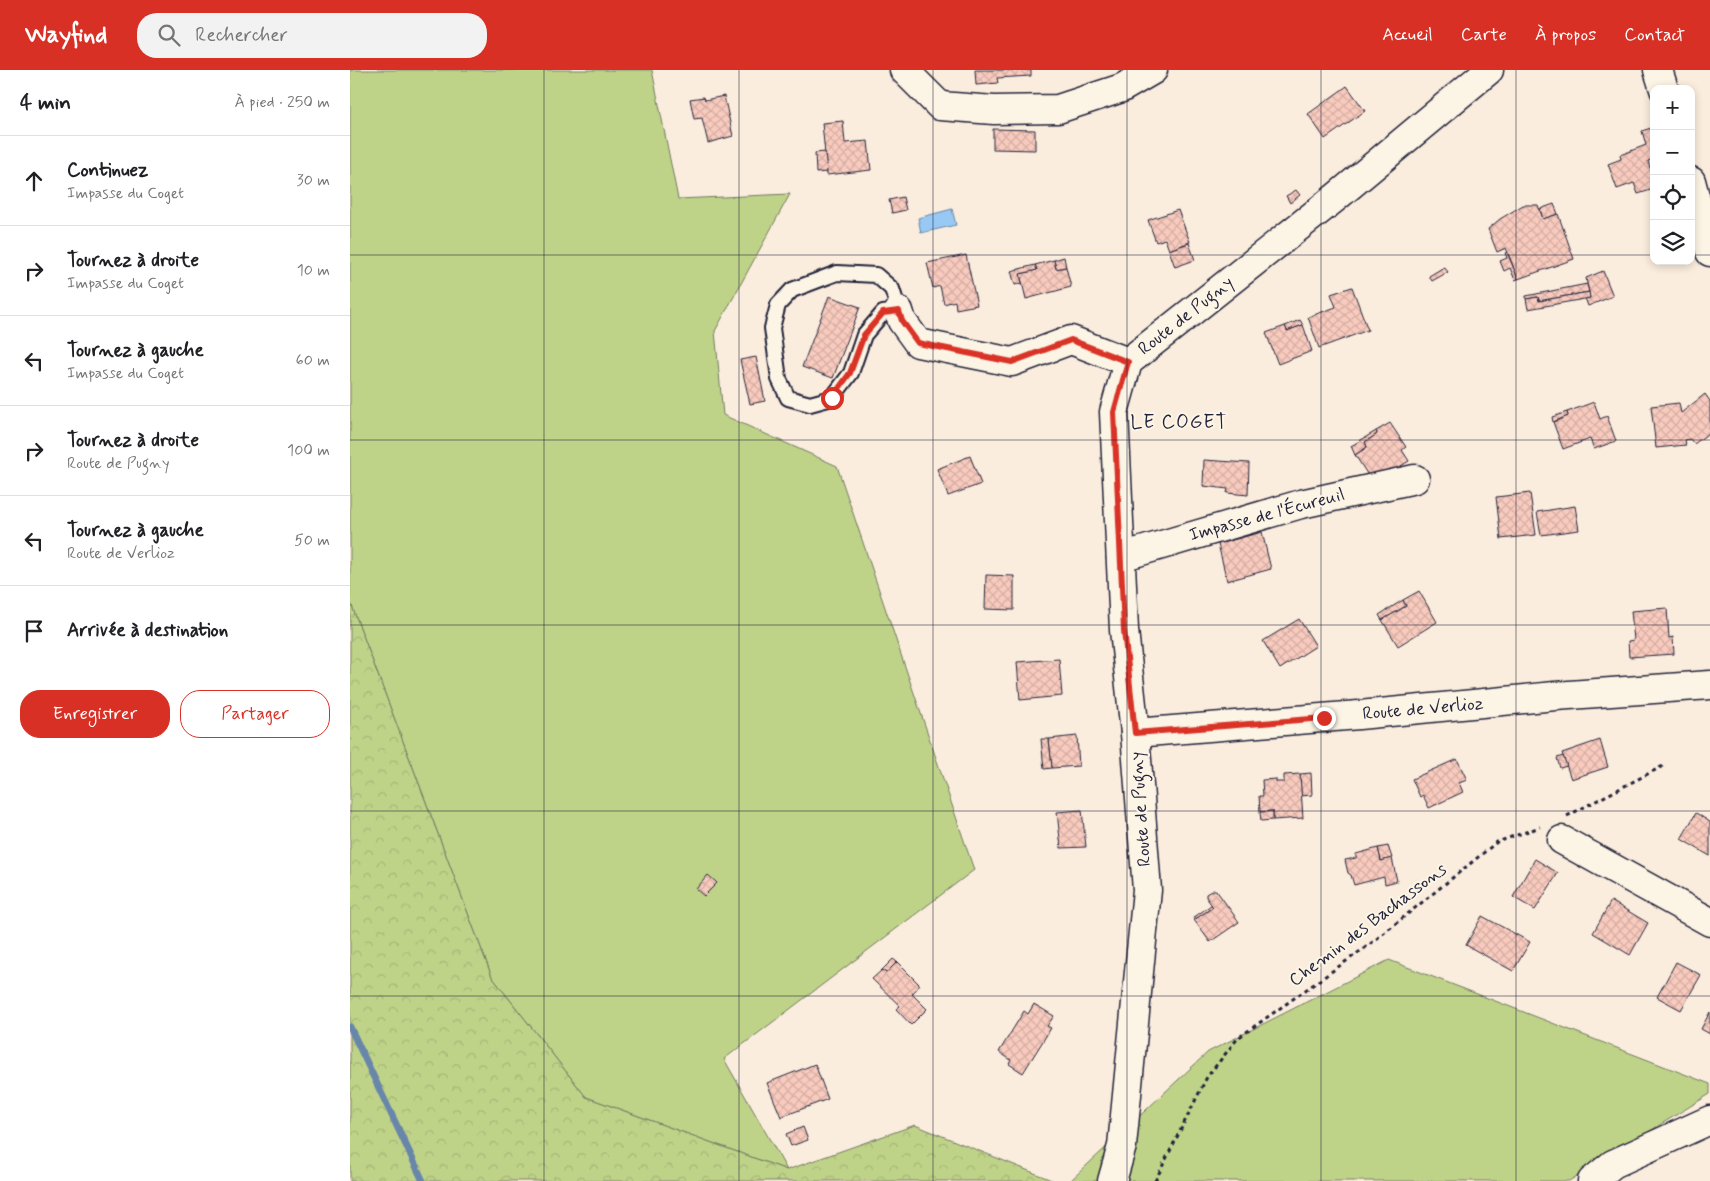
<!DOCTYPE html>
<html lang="fr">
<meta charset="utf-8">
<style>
body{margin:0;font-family:Mynerve,sans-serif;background:#f2f2f2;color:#202124}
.controls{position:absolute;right:15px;top:15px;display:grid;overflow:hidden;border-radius:10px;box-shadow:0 2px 8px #0003}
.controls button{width:45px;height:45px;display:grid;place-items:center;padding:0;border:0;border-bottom:1px solid #e0e0e0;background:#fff;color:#202124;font:25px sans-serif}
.stop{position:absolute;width:15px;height:15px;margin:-11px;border:4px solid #d93025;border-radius:50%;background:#fff}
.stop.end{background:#d93025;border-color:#fff;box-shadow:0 1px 5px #0008}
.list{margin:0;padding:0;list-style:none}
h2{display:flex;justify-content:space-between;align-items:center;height:65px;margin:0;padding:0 20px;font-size:21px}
h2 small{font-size:16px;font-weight:400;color:#757577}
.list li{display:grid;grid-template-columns:32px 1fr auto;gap:15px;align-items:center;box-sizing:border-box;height:90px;padding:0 20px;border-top:1px solid #e0e0e0}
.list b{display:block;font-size:19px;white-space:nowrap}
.list p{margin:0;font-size:16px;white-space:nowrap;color:#757577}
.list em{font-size:16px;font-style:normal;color:#757577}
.actions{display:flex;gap:10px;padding:15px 20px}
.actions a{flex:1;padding:11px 0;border:1px solid #d93025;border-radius:20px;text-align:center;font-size:18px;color:#d93025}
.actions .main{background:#d93025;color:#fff}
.icon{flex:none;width:28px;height:28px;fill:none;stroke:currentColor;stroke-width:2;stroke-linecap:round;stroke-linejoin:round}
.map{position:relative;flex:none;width:1360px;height:1111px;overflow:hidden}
header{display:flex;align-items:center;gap:30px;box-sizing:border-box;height:70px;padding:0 25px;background:#d93025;color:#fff}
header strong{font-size:24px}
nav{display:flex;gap:28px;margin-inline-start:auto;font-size:18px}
.search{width:350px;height:45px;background:#f2f2f2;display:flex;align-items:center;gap:12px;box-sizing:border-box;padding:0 18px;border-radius:20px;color:#757577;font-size:19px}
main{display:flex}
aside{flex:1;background:#fff}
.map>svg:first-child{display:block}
</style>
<header>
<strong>Wayfind</strong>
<div class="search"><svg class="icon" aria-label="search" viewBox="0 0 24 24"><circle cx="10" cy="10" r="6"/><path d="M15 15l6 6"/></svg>Rechercher</div>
<nav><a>Accueil</a><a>Carte</a><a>À propos</a><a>Contact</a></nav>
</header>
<main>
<aside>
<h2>4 min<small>À pied · 250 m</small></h2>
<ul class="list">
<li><svg class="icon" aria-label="ahead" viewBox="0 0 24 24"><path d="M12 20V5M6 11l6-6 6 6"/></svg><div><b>Continuez</b><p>Impasse du Coget</p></div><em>30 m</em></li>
<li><svg class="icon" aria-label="right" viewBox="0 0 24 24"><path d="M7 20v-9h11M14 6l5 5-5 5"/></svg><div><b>Tournez à droite</b><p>Impasse du Coget</p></div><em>10 m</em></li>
<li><svg class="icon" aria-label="left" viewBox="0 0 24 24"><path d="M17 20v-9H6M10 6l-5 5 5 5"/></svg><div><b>Tournez à gauche</b><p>Impasse du Coget</p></div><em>60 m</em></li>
<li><svg class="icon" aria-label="right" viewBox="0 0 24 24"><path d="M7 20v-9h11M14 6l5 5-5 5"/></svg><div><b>Tournez à droite</b><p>Route de Pugny</p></div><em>100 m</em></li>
<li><svg class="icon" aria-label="left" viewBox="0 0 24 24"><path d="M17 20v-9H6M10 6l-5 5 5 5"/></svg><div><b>Tournez à gauche</b><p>Route de Verlioz</p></div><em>50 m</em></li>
<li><svg class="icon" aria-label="arrive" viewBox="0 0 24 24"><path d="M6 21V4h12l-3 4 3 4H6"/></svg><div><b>Arrivée à destination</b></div></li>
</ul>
<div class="actions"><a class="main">Enregistrer</a><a>Partager</a></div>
</aside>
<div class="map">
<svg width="1360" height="1111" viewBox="0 0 1360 1111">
<defs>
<pattern id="forest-crowns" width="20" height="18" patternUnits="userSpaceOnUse" patternTransform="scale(1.25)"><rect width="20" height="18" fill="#bfd388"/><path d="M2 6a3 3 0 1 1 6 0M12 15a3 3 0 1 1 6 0" fill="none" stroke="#a4b576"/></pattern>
<pattern id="building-cross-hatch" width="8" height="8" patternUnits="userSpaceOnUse" patternTransform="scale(1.25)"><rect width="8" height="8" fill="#f9cbbe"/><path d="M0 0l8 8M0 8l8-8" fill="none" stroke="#d5aea4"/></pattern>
</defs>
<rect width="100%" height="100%" fill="#fbeddd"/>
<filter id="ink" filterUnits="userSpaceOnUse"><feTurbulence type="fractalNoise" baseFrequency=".02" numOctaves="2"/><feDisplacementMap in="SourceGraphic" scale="10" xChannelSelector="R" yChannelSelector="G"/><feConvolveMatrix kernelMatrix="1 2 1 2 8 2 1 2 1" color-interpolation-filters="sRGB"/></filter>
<g filter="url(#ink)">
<g fill="#bfd388" stroke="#707a62">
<polygon points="0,0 302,0 328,129 440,124 365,261 373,345 487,396 624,800 374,989 437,1100 236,1027 142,907 0,531"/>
<polygon points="1039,890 1360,1014 1360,1024 1219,1111 720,1111 858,982"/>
</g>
<polygon fill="url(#forest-crowns)" stroke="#707a62" points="0,531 142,907 236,1027 437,1100 565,1055 704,1111 0,1111"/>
<polygon fill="#97c9f4" stroke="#6886aa" points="602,139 606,155 571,163 568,148"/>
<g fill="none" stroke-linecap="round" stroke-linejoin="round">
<polyline stroke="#6886aa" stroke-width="7" points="0,957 73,1111"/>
</g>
<g fill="url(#building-cross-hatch)" stroke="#22223b">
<polygon points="625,0 681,0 681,6 647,8 648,13 626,15"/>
<polygon points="997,16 1015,41 975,69 958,44"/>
<polygon points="374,26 383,66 358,73 352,48 344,49 340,29 354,27 355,30"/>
<polygon points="493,51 495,73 518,71 521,100 477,105 472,53"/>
<polygon points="1304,57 1304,89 1298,91 1300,98 1304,97 1304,119 1288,124 1284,113 1267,119 1258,94 1271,89 1270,85 1296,75 1292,61"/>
<polygon points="643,59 685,60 685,80 643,79"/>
<polygon points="475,82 477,102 466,103 465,83"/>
<polygon points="946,120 950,125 940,133 936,126"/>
<polygon points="553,127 556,140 542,143 539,130"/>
<polygon points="1204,134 1208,144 1193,149 1190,139"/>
<polygon points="1173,135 1188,135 1193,149 1208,144 1224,189 1168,209 1156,178 1147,182 1138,159 1150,149"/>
<polygon points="828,140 840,172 819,180 815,169 806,172 798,150"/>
<polygon points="839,173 845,190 825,197 819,180"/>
<polygon points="1157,182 1168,209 1165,210 1160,198 1154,201 1150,191 1157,188 1155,183"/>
<polygon points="616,185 627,235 606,239 605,231 594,234 590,216 583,218 577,193"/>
<polygon points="714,187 716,197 706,199 704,190"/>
<polygon points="704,190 706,199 716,197 721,217 676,229 670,204 687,200 685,195"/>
<polygon points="685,195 687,200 670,204 672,213 665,215 661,201"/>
<polygon points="1094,197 1098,202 1082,211 1079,206"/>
<polygon points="1253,201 1263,226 1238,236 1235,228 1240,228 1236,208"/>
<polygon points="1237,214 1239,222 1189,231 1188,227 1176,229 1176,226"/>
<polygon points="1002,217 1018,260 969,278 958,247 986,237 981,224"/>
<polygon points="1239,222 1240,228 1178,239 1176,229 1188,227 1189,231"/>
<polygon points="479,226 510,237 483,308 452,297"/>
<polygon points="950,250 953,255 937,261 935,256"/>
<polygon points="953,255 962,281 928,294 916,263 935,256 937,261"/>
<polygon points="406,287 415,331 400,334 390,290"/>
<polygon points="1355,324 1360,331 1360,362 1344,374 1340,369 1335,370 1336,375 1306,378 1301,336 1329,333 1331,343"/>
<polygon points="1244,332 1250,349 1257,346 1266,371 1244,379 1240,369 1213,379 1203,352 1218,346 1217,342"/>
<polygon points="1217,342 1218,346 1203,352 1202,347"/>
<polygon points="1040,353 1056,377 1052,380 1059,391 1023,413 1005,385 1017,377 1015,372 1027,364 1026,361"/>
<polygon points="1026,361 1027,364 1015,372 1017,377 1005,385 1001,376"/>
<polygon points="620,386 631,414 598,426 587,399"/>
<polygon points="854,390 899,393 898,425 877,423 878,419 853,416"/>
<polygon points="1180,423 1186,465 1151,469 1146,427"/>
<polygon points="1225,436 1229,460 1191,465 1187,442"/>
<polygon points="912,462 921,499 877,511 868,474"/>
<polygon points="636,505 664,506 664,540 635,539"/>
<polygon points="1069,521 1087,552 1048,576 1032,550 1056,536 1053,530"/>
<polygon points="1053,530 1056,536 1032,550 1029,545"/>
<polygon points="1317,538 1319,568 1323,567 1324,584 1279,587 1278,571 1284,570 1281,541"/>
<polygon points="949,549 966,576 930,599 913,571"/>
<polygon points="709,589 712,626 670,630 667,592"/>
<polygon points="727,666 729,696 702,698 699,669"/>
<polygon points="691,669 699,669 702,698 694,699"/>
<polygon points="1250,670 1258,697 1221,709 1212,683"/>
<polygon points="1213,686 1217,696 1210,698 1207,688"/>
<polygon points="1107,689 1117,710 1109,713 1113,722 1079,738 1073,725 1070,727 1062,709"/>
<polygon points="961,703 962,725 951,726 950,704"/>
<polygon points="950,704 953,748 923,750 923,741 910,742 909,726 913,726 912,710 926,709 926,712 934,712 934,705"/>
<polygon points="732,740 736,777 711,778 707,742"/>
<polygon points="923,741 923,750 911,751 910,742"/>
<polygon points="1346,743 1360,752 1360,786 1331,769"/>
<polygon points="1038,776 1042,788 1031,791 1028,778"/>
<polygon points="1028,778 1031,791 1042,788 1047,811 1035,814 1034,807 1004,815 1001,805 998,803 995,790 1006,788 1006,784"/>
<polygon points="1185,789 1208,803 1185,840 1163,827"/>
<polygon points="358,805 367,813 354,826 346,819"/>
<polygon points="863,820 866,820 889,852 860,872 844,850 863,837 856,827 856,824"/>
<polygon points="1261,831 1298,853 1280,885 1243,863"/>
<polygon points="861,835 863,837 844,850 843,848"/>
<polygon points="1132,846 1180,872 1163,901 1116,875"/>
<polygon points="543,889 547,892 536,903 532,900"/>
<polygon points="547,892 570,915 562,924 577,939 561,955 546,939 550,936 522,909 532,900 536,903"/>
<polygon points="1326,892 1351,905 1331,940 1307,927"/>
<polygon points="684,934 704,946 697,956 701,958 673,1003 659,994 661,990 649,982 674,941 678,944"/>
<polygon points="1360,942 1360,964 1351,959"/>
<polygon points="465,994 478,1029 431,1047 417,1013"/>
<polygon points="453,1057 458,1070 441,1076 436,1064"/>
</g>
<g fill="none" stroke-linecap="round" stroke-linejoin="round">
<g stroke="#22223b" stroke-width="18">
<polygon id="lane" points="487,203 526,205 542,219 549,241 533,243 514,265 501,303 482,328 460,334 438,328 429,309 422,258 428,235 442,220"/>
</g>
<g stroke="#22223b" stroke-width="31">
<g id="street">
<polyline points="554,0 590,36 644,40 708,39 772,18 803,0"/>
<polyline points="1308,0 1314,19"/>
<polyline points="1341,111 1360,182"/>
<polyline points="549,241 552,251 568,273 662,292 721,270 778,292"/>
<polyline points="771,487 951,434 1065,409"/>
<polyline points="785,663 1009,645 1205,626 1360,615"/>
<polyline points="1212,770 1360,852"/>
<polyline points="1242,1111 1263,1094 1360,1050"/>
</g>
</g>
<g stroke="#22223b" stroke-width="31">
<polyline id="secondary" points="762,1111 772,1076 797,820 785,663 774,560 764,342 778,292 985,128 1139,0"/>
</g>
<g stroke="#22223b" stroke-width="3" stroke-dasharray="4 4" stroke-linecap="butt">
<polyline points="1217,746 1315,695"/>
<polyline points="805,1111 857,1007 888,968 1019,875 1147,772 1190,757"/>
</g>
<use href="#lane" stroke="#fcf5e5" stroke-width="14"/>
<use href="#street" stroke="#fcf5e5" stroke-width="28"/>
<use href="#secondary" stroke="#fcf5e5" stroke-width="28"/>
</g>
</g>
<g fill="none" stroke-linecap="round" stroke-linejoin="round" filter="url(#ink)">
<polyline stroke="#d93025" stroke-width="6" points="482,328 500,303 514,265 533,243 549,241 552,251 568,273 662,292 721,270 778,292 764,342 774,560 785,663 974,648"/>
</g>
<path fill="none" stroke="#22223b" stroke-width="1" stroke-opacity="0.55" d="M194,0V1111M389,0V1111M583,0V1111M777,0V1111M971,0V1111M1166,0V1111M0,185H1304M1341,185H1360M0,370H1360M0,555H1360M0,741H1360M0,926H1360"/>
<g text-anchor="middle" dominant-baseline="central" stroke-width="4" stroke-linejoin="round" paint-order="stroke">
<g font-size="18" fill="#22223b" stroke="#fcf5e5">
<text transform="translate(836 246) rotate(-38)">Route de Pugny</text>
<text transform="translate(917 445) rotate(-15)">Impasse de l'Écureuil</text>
<text transform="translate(1073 639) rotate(-5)">Route de Verlioz</text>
<text transform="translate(791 739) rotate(-94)">Route de Pugny</text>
<text transform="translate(1018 855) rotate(-37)">Chemin des Bachassons</text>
</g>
<g font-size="19" letter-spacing="1" fill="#22223b" stroke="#fcf5e5">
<text x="829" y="352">LE COGET</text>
</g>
</g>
</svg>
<div class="controls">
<button>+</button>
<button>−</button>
<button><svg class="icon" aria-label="locate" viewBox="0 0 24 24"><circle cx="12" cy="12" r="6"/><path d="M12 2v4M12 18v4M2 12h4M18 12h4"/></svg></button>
<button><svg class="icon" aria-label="layers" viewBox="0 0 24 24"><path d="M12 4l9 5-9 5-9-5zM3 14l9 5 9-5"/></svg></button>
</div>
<div class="stop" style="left:482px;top:328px"></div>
<div class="stop end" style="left:974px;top:648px"></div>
</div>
</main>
